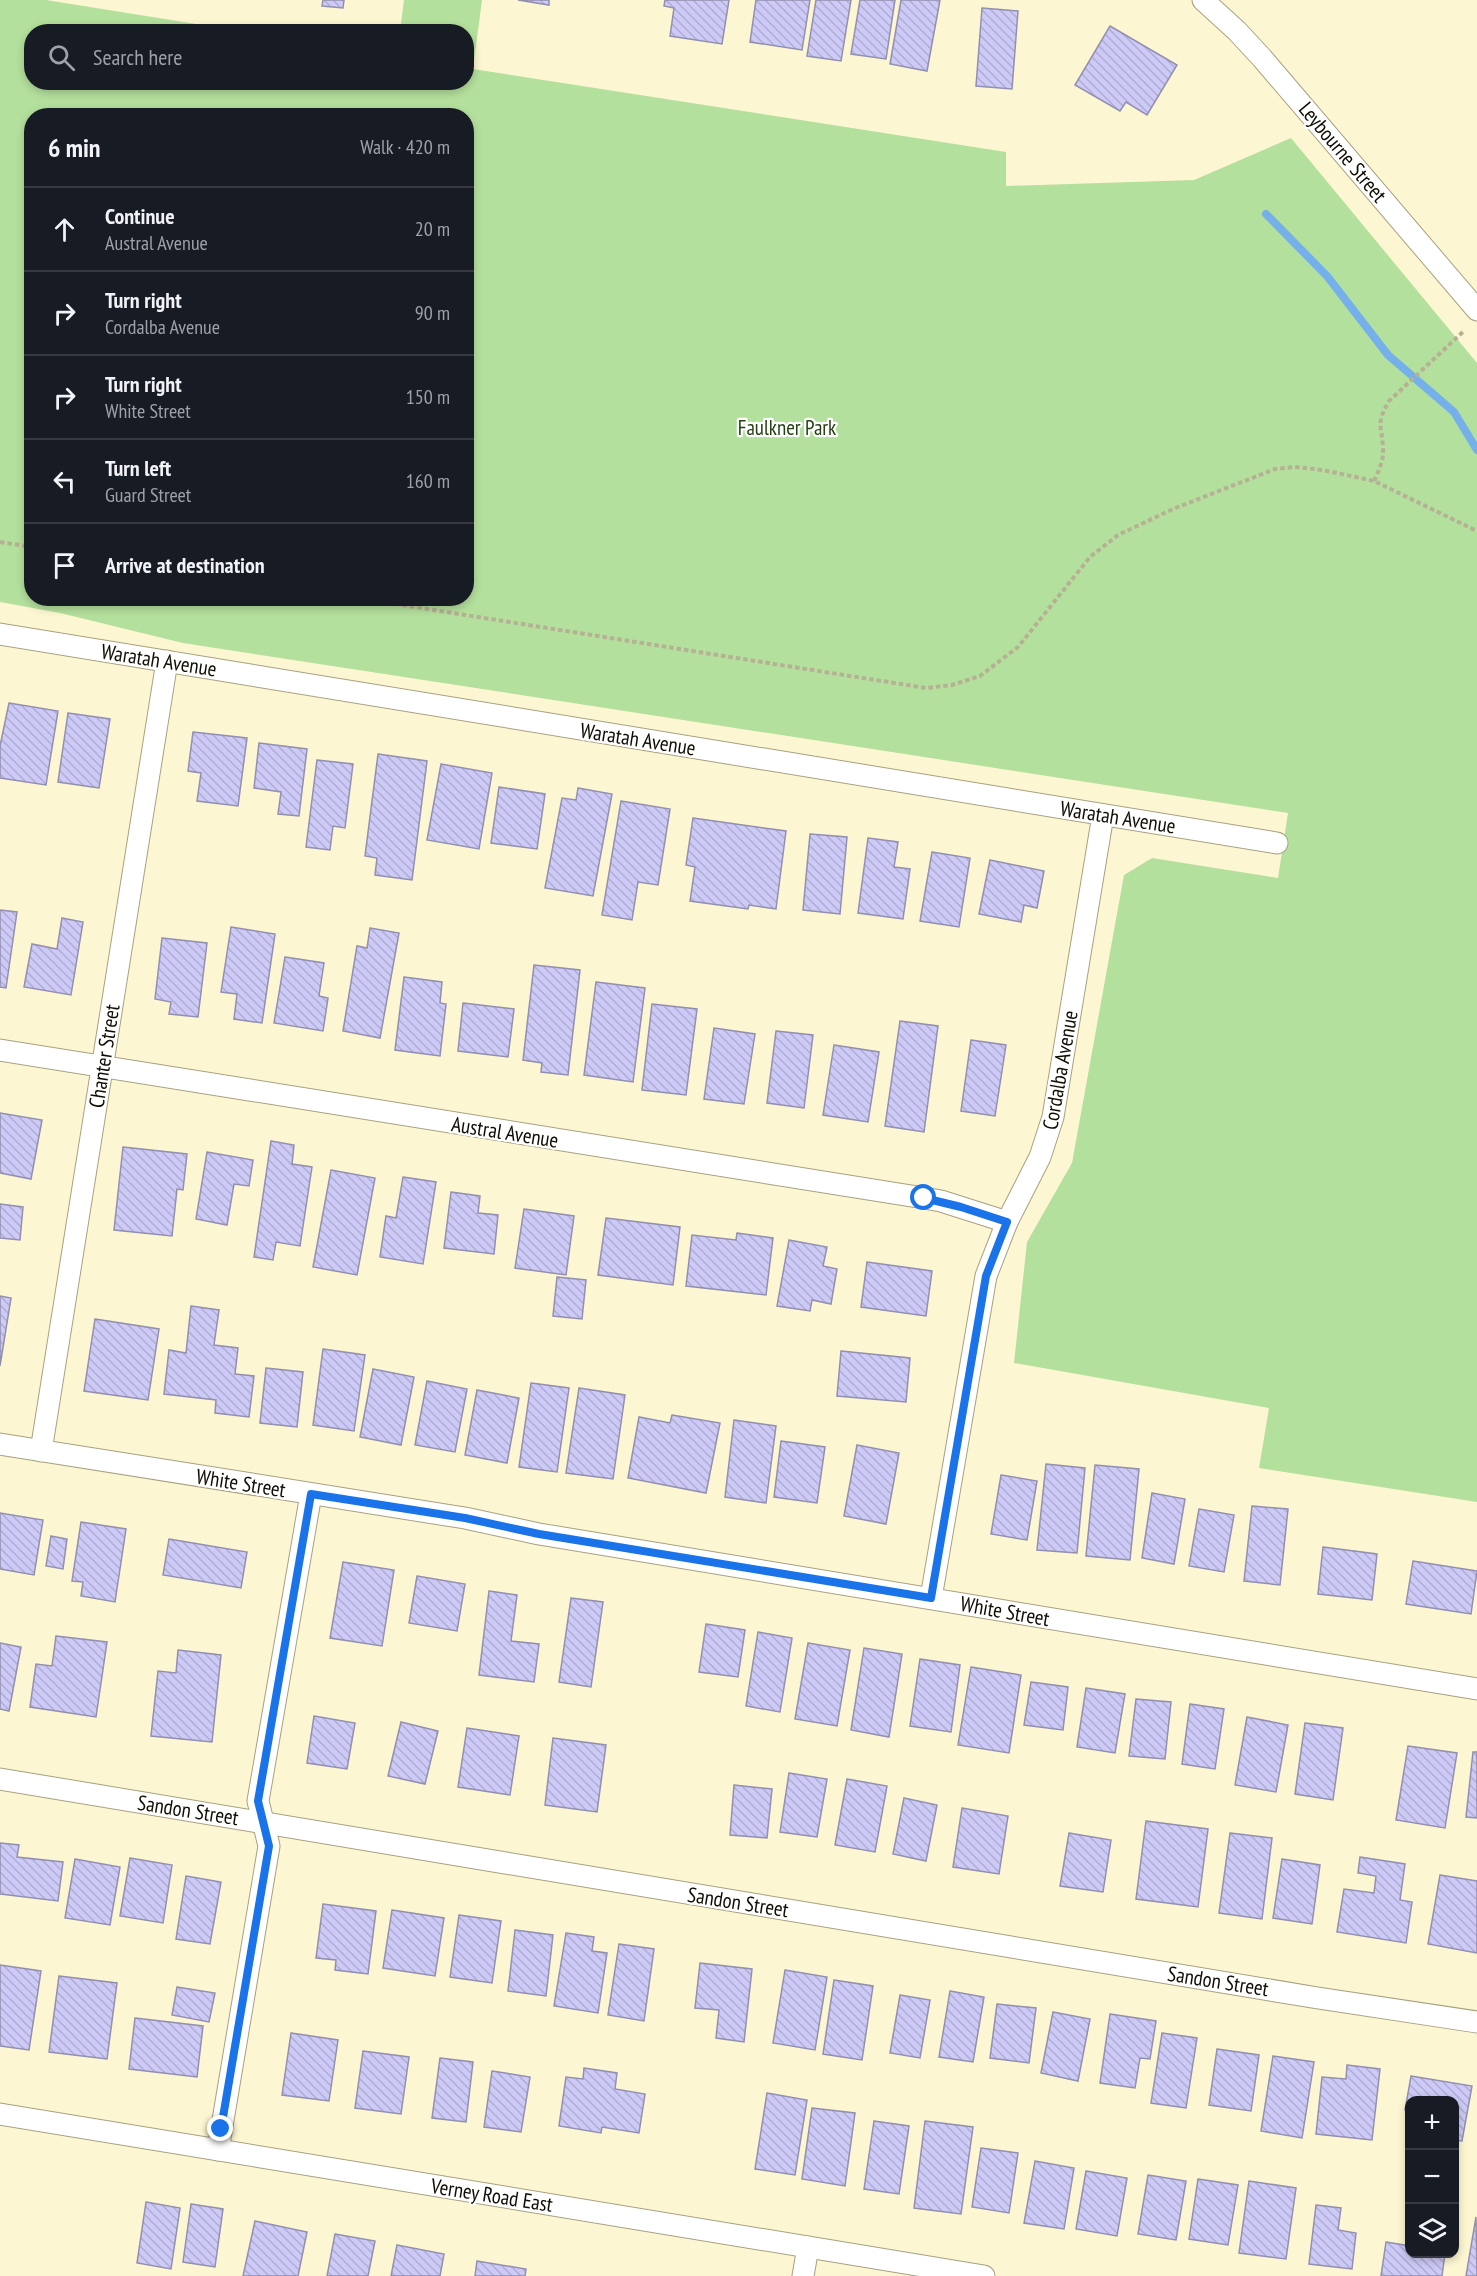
<!DOCTYPE html>
<meta charset="utf-8">
<style>
body{margin:0;font-family:"PT Sans Narrow",sans-serif;background:#20242c;color:#f1f3f6}
.controls{position:absolute;right:18px;bottom:18px;display:grid;overflow:hidden;border-radius:12px;box-shadow:0 3px 9px #0003}
.controls button{width:54px;height:54px;display:grid;place-items:center;padding:0;border:0;border-bottom:2px solid #363941;background:#171b24;color:#f1f3f6;font:30px sans-serif}
.stop{position:absolute;width:18px;height:18px;margin:-14px;border:4px solid #1a73e8;border-radius:50%;background:#fff}
.stop.end{background:#1a73e8;border-color:#fff;box-shadow:0 2px 6px #0008}
.list{margin:0;padding:0;list-style:none}
h2{display:flex;justify-content:space-between;align-items:center;height:78px;margin:0;padding:0 24px;font-size:26px}
h2 small{font-size:20px;font-weight:400;color:#9ea1a6}
.list li{display:grid;grid-template-columns:39px 1fr auto;gap:18px;align-items:center;box-sizing:border-box;height:84px;padding:0 24px;border-top:2px solid #363941}
.list b{display:block;font-size:22px;white-space:nowrap}
.list p{margin:0;font-size:20px;white-space:nowrap;color:#9ea1a6}
.list em{font-size:20px;font-style:normal;color:#9ea1a6}
.icon{flex:none;width:33px;height:33px;fill:none;stroke:currentColor;stroke-width:2;stroke-linecap:round;stroke-linejoin:round}
.map{position:relative;flex:none;width:1477px;height:2276px;overflow:hidden}
.search{position:absolute;background:#171b24;box-shadow:0 3px 9px #0003;left:24px;top:24px;width:450px;height:66px;display:flex;align-items:center;gap:15px;box-sizing:border-box;padding:0 21px;border-radius:24px;color:#9ea1a6;font-size:22px}
.panel{position:absolute;background:#171b24;box-shadow:0 3px 9px #0003;left:24px;top:108px;width:450px;height:498px;border-radius:24px}
.map>svg:first-child{display:block}
</style>
<div class="map">
<svg width="1477" height="2276" viewBox="0 0 1477 2276">
<defs>
<pattern id="building-back-hatch" width="6" height="6" patternUnits="userSpaceOnUse" patternTransform="scale(1.5)"><rect width="6" height="6" fill="#cdcaf7"/><path d="M-1 5l2 2M0 0l6 6M5-1l2 2" fill="none" stroke="#afacd2"/></pattern>
</defs>
<rect width="100%" height="100%" fill="#fdf6d2"/>
<path fill="#b4e09d" fill-rule="evenodd" d="M0,0H46L240,31L32,32V82H466V32L400,31L404,0H482L473,69L1006,152V186L1194,180L1291,138L1477,363V1502L1259,1468L1269,1408L1014,1363L1027,1242L1072,1163L1124,875L1152,858L1278,878L1288,813L183,643L60,613L0,602ZM32,116H466V598H32Z"/>
<g fill="none" stroke-linecap="round" stroke-linejoin="round">
<polyline stroke="#76b0ea" stroke-width="8" points="1266,214 1327,276 1388,355 1454,412 1477,450"/>
</g>
<g fill="url(#building-back-hatch)" stroke="#928fb0" stroke-width="1.5">
<polygon points="323,0 344,0 343,8 322,6"/>
<polygon points="518,0 549,0 549,5"/>
<polygon points="665,0 729,0 722,44 670,36 674,8 664,6"/>
<polygon points="756,0 810,0 802,50 750,42"/>
<polygon points="816,0 851,0 841,61 807,56"/>
<polygon points="860,0 895,0 886,59 851,54"/>
<polygon points="901,0 940,0 927,71 890,64"/>
<polygon points="982,8 1018,11 1012,89 976,86"/>
<polygon points="1110,26 1177,65 1147,115 1126,102 1120,111 1075,85"/>
<polygon points="9,703 58,711 46,785 0,778 0,746"/>
<polygon points="68,713 110,719 99,788 58,782"/>
<polygon points="193,732 247,738 238,806 197,801 201,773 188,771"/>
<polygon points="259,743 307,749 299,816 278,814 281,792 254,788"/>
<polygon points="378,754 427,761 412,880 375,875 377,858 365,856"/>
<polygon points="317,760 353,764 345,828 333,826 330,850 306,847"/>
<polygon points="441,764 492,773 479,849 427,840"/>
<polygon points="499,787 545,794 537,849 491,843"/>
<polygon points="578,788 612,794 593,896 545,888 562,798 576,800"/>
<polygon points="621,801 670,809 658,885 638,882 632,920 602,915"/>
<polygon points="693,818 786,831 776,909 749,905 748,909 690,901 695,867 686,865"/>
<polygon points="810,834 847,837 840,914 803,910"/>
<polygon points="868,838 898,842 894,867 910,869 903,919 858,913"/>
<polygon points="932,852 970,858 959,927 920,921"/>
<polygon points="990,860 1044,871 1037,908 1024,905 1021,922 979,914"/>
<polygon points="0,910 17,912 6,988 0,987"/>
<polygon points="62,918 83,922 71,995 24,987 32,944 57,949"/>
<polygon points="231,927 275,934 262,1023 234,1019 237,994 221,992"/>
<polygon points="370,928 399,933 380,1038 343,1031 357,946 367,948"/>
<polygon points="162,938 207,943 198,1017 169,1014 171,1002 155,999"/>
<polygon points="285,957 324,963 319,996 328,998 323,1031 274,1023"/>
<polygon points="534,965 580,970 568,1075 541,1072 542,1063 523,1060"/>
<polygon points="404,977 442,982 440,1003 446,1004 440,1056 395,1050"/>
<polygon points="596,982 645,988 633,1082 584,1075"/>
<polygon points="463,1003 514,1009 508,1057 458,1051"/>
<polygon points="652,1004 697,1009 686,1095 642,1090"/>
<polygon points="900,1021 938,1026 924,1132 885,1126"/>
<polygon points="714,1028 755,1034 744,1104 704,1099"/>
<polygon points="776,1031 813,1035 804,1108 767,1103"/>
<polygon points="971,1040 1006,1045 995,1116 961,1111"/>
<polygon points="834,1045 879,1052 868,1122 823,1115"/>
<polygon points="0,1113 42,1120 31,1179 0,1173"/>
<polygon points="271,1141 294,1145 292,1164 312,1167 300,1246 276,1242 273,1260 254,1257"/>
<polygon points="123,1147 187,1154 183,1190 177,1189 172,1236 114,1230"/>
<polygon points="207,1152 253,1160 249,1186 234,1184 227,1225 196,1219"/>
<polygon points="331,1170 375,1178 357,1275 313,1267"/>
<polygon points="403,1177 436,1182 423,1264 380,1257 386,1216 396,1218"/>
<polygon points="451,1192 480,1196 478,1213 498,1215 494,1254 444,1248"/>
<polygon points="0,1204 23,1207 20,1240 0,1238"/>
<polygon points="524,1209 574,1216 566,1275 515,1268"/>
<polygon points="606,1218 680,1227 673,1285 598,1275"/>
<polygon points="737,1233 773,1238 766,1295 686,1286 692,1235 736,1240"/>
<polygon points="789,1240 827,1247 823,1266 837,1269 831,1304 812,1300 810,1311 777,1306"/>
<polygon points="867,1262 932,1271 926,1316 861,1307"/>
<polygon points="557,1277 586,1280 582,1319 553,1316"/>
<polygon points="0,1296 11,1298 0,1366"/>
<polygon points="191,1306 219,1310 214,1345 238,1348 235,1374 254,1376 249,1417 215,1413 216,1400 164,1394 169,1350 186,1353"/>
<polygon points="95,1319 159,1329 148,1400 84,1391"/>
<polygon points="323,1349 365,1355 354,1431 313,1425"/>
<polygon points="841,1351 910,1358 906,1402 837,1396"/>
<polygon points="266,1368 303,1372 297,1427 260,1423"/>
<polygon points="373,1369 414,1377 401,1445 360,1437"/>
<polygon points="427,1381 467,1389 455,1452 415,1445"/>
<polygon points="531,1383 569,1388 557,1472 519,1467"/>
<polygon points="579,1388 625,1395 613,1479 566,1473"/>
<polygon points="477,1390 519,1398 507,1463 465,1455"/>
<polygon points="672,1415 720,1423 706,1493 628,1478 639,1417 670,1423"/>
<polygon points="734,1420 776,1426 766,1503 725,1497"/>
<polygon points="781,1441 825,1447 817,1503 774,1497"/>
<polygon points="857,1445 899,1453 886,1524 844,1516"/>
<polygon points="1046,1464 1085,1468 1077,1553 1037,1550"/>
<polygon points="1095,1465 1139,1469 1130,1560 1086,1556"/>
<polygon points="1001,1475 1037,1481 1027,1540 991,1534"/>
<polygon points="1152,1493 1185,1499 1174,1564 1142,1558"/>
<polygon points="1252,1506 1288,1509 1280,1585 1244,1581"/>
<polygon points="1199,1509 1234,1515 1224,1572 1189,1566"/>
<polygon points="0,1513 43,1520 34,1575 0,1569"/>
<polygon points="81,1522 126,1529 115,1602 81,1596 83,1582 72,1581"/>
<polygon points="51,1536 67,1539 63,1569 46,1566"/>
<polygon points="169,1539 247,1552 241,1588 163,1575"/>
<polygon points="1323,1547 1377,1554 1372,1600 1318,1594"/>
<polygon points="1413,1561 1477,1571 1471,1614 1406,1604"/>
<polygon points="343,1562 394,1570 382,1646 330,1638"/>
<polygon points="417,1576 465,1584 457,1631 409,1623"/>
<polygon points="489,1591 517,1595 511,1641 539,1644 534,1682 479,1675"/>
<polygon points="571,1598 603,1602 591,1687 559,1682"/>
<polygon points="706,1624 745,1630 738,1677 699,1672"/>
<polygon points="758,1632 792,1638 780,1712 746,1706"/>
<polygon points="56,1636 107,1642 96,1717 30,1707 36,1664 52,1666"/>
<polygon points="0,1643 21,1647 9,1711 0,1709"/>
<polygon points="808,1643 850,1650 837,1726 795,1719"/>
<polygon points="864,1648 902,1654 889,1737 851,1730"/>
<polygon points="178,1650 221,1655 212,1742 151,1736 158,1671 176,1673"/>
<polygon points="920,1659 960,1665 951,1732 910,1726"/>
<polygon points="971,1667 1021,1675 1009,1753 958,1745"/>
<polygon points="1031,1682 1068,1687 1063,1730 1024,1725"/>
<polygon points="1086,1688 1125,1694 1115,1753 1077,1747"/>
<polygon points="1136,1699 1171,1702 1165,1759 1129,1756"/>
<polygon points="1190,1704 1224,1709 1215,1769 1182,1764"/>
<polygon points="314,1716 355,1723 347,1769 307,1763"/>
<polygon points="1247,1717 1288,1725 1276,1792 1235,1785"/>
<polygon points="401,1722 438,1731 425,1784 388,1776"/>
<polygon points="1305,1723 1343,1728 1333,1800 1295,1794"/>
<polygon points="467,1728 519,1736 510,1795 458,1787"/>
<polygon points="553,1738 606,1745 597,1812 545,1805"/>
<polygon points="1408,1746 1457,1753 1445,1828 1396,1820"/>
<polygon points="1473,1752 1477,1752 1477,1818 1466,1817"/>
<polygon points="789,1773 827,1779 817,1837 780,1832"/>
<polygon points="847,1779 887,1786 875,1852 835,1845"/>
<polygon points="734,1785 772,1789 767,1838 730,1835"/>
<polygon points="904,1798 937,1805 926,1861 893,1854"/>
<polygon points="962,1808 1008,1816 999,1874 953,1867"/>
<polygon points="1146,1821 1208,1829 1198,1907 1136,1899"/>
<polygon points="1069,1833 1111,1840 1103,1892 1060,1886"/>
<polygon points="1230,1833 1272,1838 1262,1919 1219,1913"/>
<polygon points="0,1843 19,1845 17,1857 63,1862 58,1901 0,1894"/>
<polygon points="1360,1857 1405,1864 1400,1900 1412,1902 1406,1943 1337,1932 1344,1889 1374,1893 1376,1876 1358,1873"/>
<polygon points="130,1858 172,1865 163,1923 120,1916"/>
<polygon points="75,1859 120,1867 110,1925 65,1918"/>
<polygon points="1282,1859 1320,1865 1312,1924 1273,1918"/>
<polygon points="1440,1875 1477,1881 1477,1953 1428,1944"/>
<polygon points="186,1876 221,1882 210,1944 176,1939"/>
<polygon points="323,1904 376,1911 368,1974 335,1970 336,1960 316,1958"/>
<polygon points="392,1910 444,1918 435,1976 383,1968"/>
<polygon points="459,1915 501,1921 492,1983 450,1977"/>
<polygon points="515,1930 553,1935 546,1996 508,1991"/>
<polygon points="566,1933 594,1937 592,1951 607,1953 598,2013 554,2006"/>
<polygon points="619,1944 654,1949 644,2021 608,2015"/>
<polygon points="700,1963 752,1969 744,2042 716,2038 719,2010 695,2008"/>
<polygon points="0,1965 41,1971 29,2050 0,2046"/>
<polygon points="785,1970 827,1977 815,2050 773,2043"/>
<polygon points="59,1976 117,1983 107,2059 49,2052"/>
<polygon points="834,1980 873,1986 862,2060 823,2054"/>
<polygon points="177,1987 215,1993 209,2022 172,2015"/>
<polygon points="950,1991 984,1997 973,2062 939,2057"/>
<polygon points="900,1995 930,2000 920,2058 890,2053"/>
<polygon points="997,2004 1036,2008 1029,2063 990,2058"/>
<polygon points="1053,2012 1090,2019 1078,2081 1041,2073"/>
<polygon points="1110,2014 1156,2021 1150,2059 1140,2058 1135,2088 1100,2083"/>
<polygon points="135,2018 203,2026 197,2077 129,2069"/>
<polygon points="291,2033 338,2040 329,2101 282,2095"/>
<polygon points="1162,2033 1197,2038 1186,2108 1151,2103"/>
<polygon points="1217,2049 1259,2055 1251,2111 1209,2105"/>
<polygon points="363,2051 409,2057 401,2114 355,2108"/>
<polygon points="1273,2056 1314,2062 1302,2138 1261,2131"/>
<polygon points="440,2058 473,2062 466,2122 432,2118"/>
<polygon points="1347,2065 1380,2069 1372,2140 1316,2134 1322,2077 1346,2079"/>
<polygon points="584,2068 617,2073 615,2089 645,2094 639,2133 602,2127 601,2133 559,2126 566,2077 583,2079"/>
<polygon points="492,2071 530,2077 521,2132 484,2127"/>
<polygon points="1411,2076 1472,2086 1462,2141 1454,2140 1454,2100 1410,2100 1410,2111 1405,2110"/>
<polygon points="767,2093 807,2100 795,2175 755,2169"/>
<polygon points="812,2108 855,2113 845,2186 802,2179"/>
<polygon points="874,2121 909,2126 899,2194 864,2189"/>
<polygon points="925,2121 973,2127 961,2214 914,2208"/>
<polygon points="981,2148 1018,2153 1009,2213 972,2207"/>
<polygon points="1035,2161 1074,2168 1064,2229 1024,2223"/>
<polygon points="1086,2171 1127,2178 1117,2236 1076,2229"/>
<polygon points="1148,2175 1186,2181 1176,2240 1138,2234"/>
<polygon points="1198,2179 1238,2185 1228,2245 1189,2239"/>
<polygon points="1249,2181 1296,2188 1286,2259 1239,2253"/>
<polygon points="146,2202 180,2208 171,2269 137,2263"/>
<polygon points="191,2204 223,2209 215,2267 183,2262"/>
<polygon points="1316,2205 1341,2208 1338,2230 1356,2233 1352,2269 1309,2264"/>
<polygon points="1476,2217 1477,2276 1466,2276"/>
<polygon points="255,2221 307,2232 298,2276 243,2276"/>
<polygon points="335,2234 375,2241 368,2276 327,2276"/>
<polygon points="1386,2242 1410,2246 1410,2254 1445,2254 1442,2276 1381,2276"/>
<polygon points="397,2245 444,2254 440,2276 391,2276"/>
<polygon points="477,2261 526,2269 525,2276 475,2276"/>
</g>
<g fill="none" stroke-linecap="round" stroke-linejoin="round">
<g stroke="#a8a180" stroke-width="23">
<g id="minor">
<polyline points="1203,0 1237,31 1262,58 1477,310"/>
<polyline points="0,634 1277,843"/>
<polyline points="0,1050 924,1198 941,1201 1007,1222"/>
<polyline points="0,1444 465,1518 539,1534 1477,1689"/>
<polyline points="41,1451 167,661"/>
<polyline points="931,1598 986,1276 1007,1222 1040,1157 1053,1117 1103,815"/>
<polyline points="0,1779 1318,1998 1477,2022"/>
<polyline points="0,2114 984,2276"/>
<polyline points="218,2150 269,1846 258,1801 311,1494"/>
<polyline points="803,2276 808,2247"/>
</g>
</g>
<g stroke="#b6b094" stroke-width="4" stroke-dasharray="4.5 3" stroke-linecap="butt">
<path d="M1374,481C1379,470 1384,460 1383,448C1382,424 1375,426 1389,401L1465,330"/>
<polyline points="0,542 32,547"/>
<polyline points="358,598 926,688 952,685 980,676 1018,647 1090,557 1118,535 1173,509 1275,469 1295,467 1323,470 1374,481 1477,531"/>
</g>
<use href="#minor" stroke="#fff" stroke-width="21"/>
</g>
<g fill="none" stroke-linecap="round" stroke-linejoin="round">
<polyline stroke="#1a73e8" stroke-width="8" points="221,2129 269,1846 258,1801 311,1494 465,1518 539,1534 931,1598 986,1276 1007,1222 961,1207 924,1198"/>
</g>
<g text-anchor="middle" dominant-baseline="central" stroke-width="4.5" stroke-linejoin="round" paint-order="stroke">
<g font-size="21" fill="#100d03" stroke="#fff">
<text transform="translate(1343 152) rotate(50)">Leybourne Street</text>
<text transform="translate(159 660) rotate(9)">Waratah Avenue</text>
<text transform="translate(638 739) rotate(9)">Waratah Avenue</text>
<text transform="translate(1118 817) rotate(9)">Waratah Avenue</text>
<text transform="translate(104 1056) rotate(-81)">Chanter Street</text>
<text transform="translate(1060 1070) rotate(-80)">Cordalba Avenue</text>
<text transform="translate(505 1132) rotate(9)">Austral Avenue</text>
<text transform="translate(241 1483) rotate(9)">White Street</text>
<text transform="translate(1005 1611) rotate(10)">White Street</text>
<text transform="translate(188 1810) rotate(9)">Sandon Street</text>
<text transform="translate(738 1902) rotate(9)">Sandon Street</text>
<text transform="translate(1218 1981) rotate(9)">Sandon Street</text>
<text transform="translate(492 2195) rotate(9)">Verney Road East</text>
</g>
<g font-size="21" fill="#264213" stroke="#fff">
<text x="787" y="427">Faulkner Park</text>
</g>
</g>
</svg>
<div class="controls">
<button>+</button>
<button>−</button>
<button><svg class="icon" aria-label="layers" viewBox="0 0 24 24"><path d="M12 4l9 5-9 5-9-5zM3 14l9 5 9-5"/></svg></button>
</div>
<div class="stop" style="left:924px;top:1198px"></div>
<div class="stop end" style="left:221px;top:2129px"></div>
<div class="search"><svg class="icon" aria-label="search" viewBox="0 0 24 24"><circle cx="10" cy="10" r="6"/><path d="M15 15l6 6"/></svg>Search here</div>
<section class="panel">
<h2>6 min<small>Walk · 420 m</small></h2>
<ul class="list">
<li><svg class="icon" aria-label="ahead" viewBox="0 0 24 24"><path d="M12 20V5M6 11l6-6 6 6"/></svg><div><b>Continue</b><p>Austral Avenue</p></div><em>20 m</em></li>
<li><svg class="icon" aria-label="right" viewBox="0 0 24 24"><path d="M7 20v-9h11M14 6l5 5-5 5"/></svg><div><b>Turn right</b><p>Cordalba Avenue</p></div><em>90 m</em></li>
<li><svg class="icon" aria-label="right" viewBox="0 0 24 24"><path d="M7 20v-9h11M14 6l5 5-5 5"/></svg><div><b>Turn right</b><p>White Street</p></div><em>150 m</em></li>
<li><svg class="icon" aria-label="left" viewBox="0 0 24 24"><path d="M17 20v-9H6M10 6l-5 5 5 5"/></svg><div><b>Turn left</b><p>Guard Street</p></div><em>160 m</em></li>
<li><svg class="icon" aria-label="arrive" viewBox="0 0 24 24"><path d="M6 21V4h12l-3 4 3 4H6"/></svg><div><b>Arrive at destination</b></div></li>
</ul>
</section>
</div>
